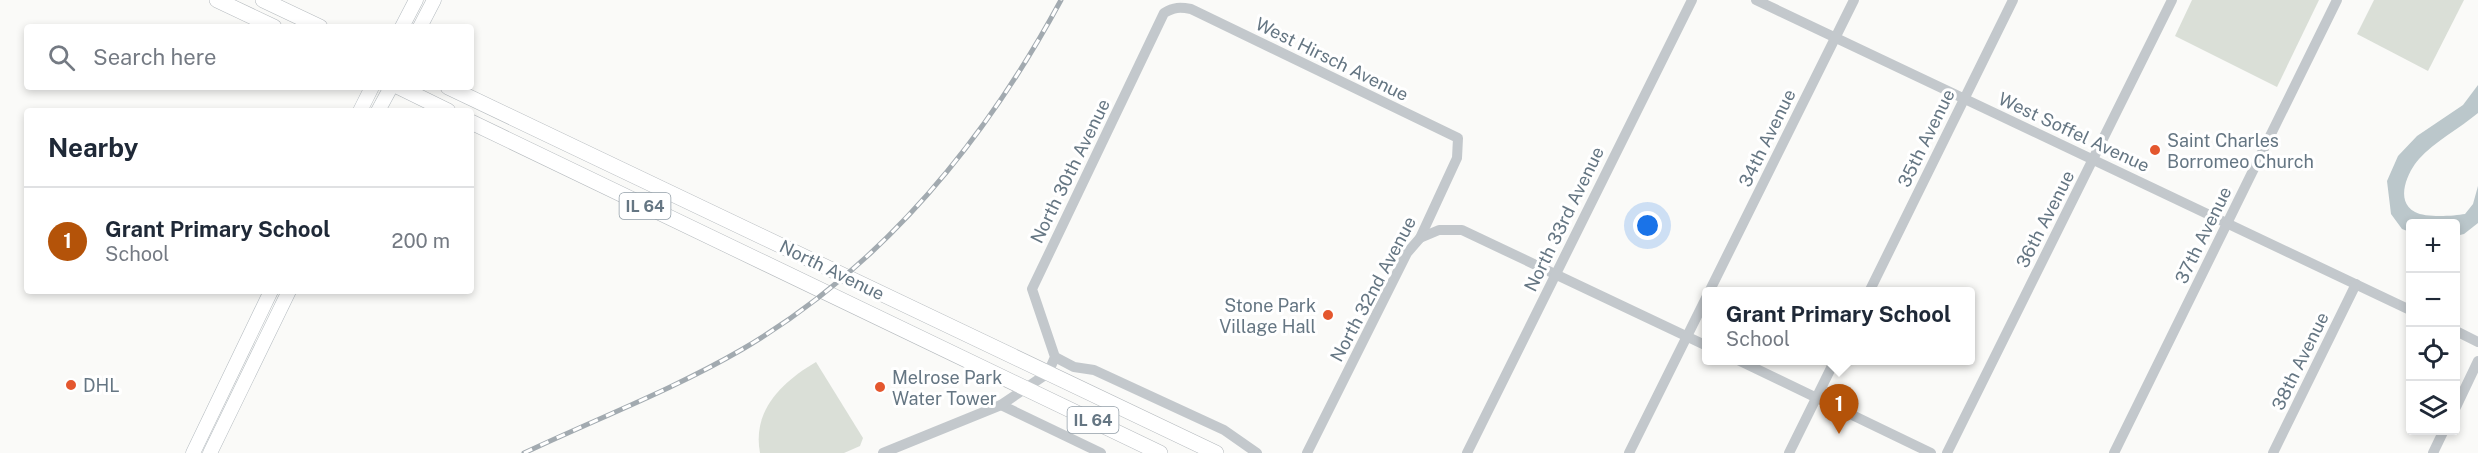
<!DOCTYPE html>
<meta charset="utf-8">
<style>
body{margin:0;font-family:"Public Sans",sans-serif;background:#f6f6f7;color:#1f2937}
.controls{position:absolute;right:18px;bottom:18px;display:grid;overflow:hidden;border-radius:6px;box-shadow:0 3px 9px #0003}
.controls button{width:54px;height:54px;display:grid;place-items:center;padding:0;border:0;border-bottom:2px solid #e0e1e3;background:#fff;color:#1f2937;font:30px sans-serif}
.you{position:absolute;left:1648px;top:226px;width:21px;height:21px;margin:-15px;border:4px solid #fff;border-radius:50%;background:#1a73e8;box-shadow:0 0 0 9px #1a73e833}
.badge{display:grid;place-items:center;width:39px;height:39px;border-radius:50%;background:#b45309;color:#fff;font-size:20px;font-weight:700}
.pin{position:absolute;translate:-50% -50px;filter:drop-shadow(0 2px 3px #0008)}
.pin::after{content:'';position:absolute;top:32px;width:21px;height:18px;background:inherit;clip-path:polygon(0 0,100% 0,50% 100%)}
.popup{position:absolute;left:1702px;top:287px;width:273px;height:78px;box-sizing:border-box;display:grid;place-content:center;border-radius:6px;background:#fff;filter:drop-shadow(0 2px 4px #0005);font-size:20px;white-space:nowrap;color:#747a83}
.popup b{font-size:22px;color:#1f2937}
.popup::after{content:'';position:absolute;left:50%;top:100%;margin-left:-12px;border:12px solid transparent;border-top-color:#fff}
.list{margin:0;padding:0;list-style:none}
h2{display:flex;justify-content:space-between;align-items:center;height:78px;margin:0;padding:0 24px;font-size:26px}
h2 small{font-size:20px;font-weight:400;color:#747a83}
.list li{display:grid;grid-template-columns:39px 1fr auto;gap:18px;align-items:center;box-sizing:border-box;height:108px;padding:0 24px;border-top:2px solid #e0e1e3}
.list b{display:block;font-size:22px;white-space:nowrap}
.list p{margin:0;font-size:20px;white-space:nowrap;color:#747a83}
.list em{font-size:20px;font-style:normal;color:#747a83}
.icon{flex:none;width:33px;height:33px;fill:none;stroke:currentColor;stroke-width:2;stroke-linecap:round;stroke-linejoin:round}
.map{position:relative;flex:none;width:2478px;height:453px;overflow:hidden}
.search{position:absolute;background:#fff;box-shadow:0 3px 9px #0003;left:24px;top:24px;width:450px;height:66px;display:flex;align-items:center;gap:15px;box-sizing:border-box;padding:0 21px;border-radius:6px;color:#747a83;font-size:22px}
.panel{position:absolute;background:#fff;box-shadow:0 3px 9px #0003;left:24px;top:108px;width:450px;height:186px;border-radius:6px}
.map>svg:first-child{display:block}
</style>
<div class="map">
<svg width="2478" height="453" viewBox="0 0 2478 453">
<rect width="100%" height="100%" fill="#fafaf8"/>
<g fill="#dadfd7">
<polygon points="2192,0 2319,0 2277,87 2175,36"/>
<polygon points="2374,0 2464,0 2428,71 2357,34"/>
<path d="M816,362L863,438L860,446L844,453H760C752,410 782,382 816,362Z"/>
</g>
<path fill="#bbc7cb" d="M2478,85V113C2460,128 2434,142 2419,159C2408,171 2394,201 2415,212C2426,218 2453,216 2465,214L2473,204L2478,186V223L2464,234L2456,236V224H2410V232L2402,229L2391,214L2387,181L2398,156L2417,136L2463,105Z"/>
<g fill="none" stroke-linecap="round" stroke-linejoin="round">
<g stroke="#b3babf" stroke-width="15">
<g id="secondary">
<polyline points="402,27 416,0"/>
<polyline points="420,27 434,0"/>
<polyline points="360,111 372,87"/>
<polyline points="378,111 391,87"/>
<polyline points="193,453 271,291"/>
<polyline points="210,453 289,291"/>
</g>
</g>
<g stroke="#b5babe" stroke-width="16">
<g id="primary">
<polyline points="217,0 274,27"/>
<polyline points="263,0 320,27"/>
<polyline points="399,87 448,111"/>
<polyline points="448,87 1216,453"/>
<polyline points="471,122 1160,453"/>
</g>
</g>
<g stroke="#c3c8cc" stroke-width="10">
<polyline points="1756,0 2410,310"/>
<polyline points="1420,238 1439,230 1462,230 1707,346"/>
<polyline points="1709,292 1854,0"/>
<polyline points="1869,292 2013,0"/>
<polyline points="2456,331 2478,342"/>
<polyline points="1055,357 1074,367 1094,370 1224,430 1257,453"/>
<polyline points="1738,360 1931,453"/>
<polyline points="1001,405 1101,453"/>
<polyline points="2456,407 2478,361"/>
<path d="M883,453L1001,405L1048,373L1055,357L1032,289L1164,13C1174,7 1180,7 1191,9L1458,138L1457,158L1420,238L1407,253L1307,453"/>
<polyline points="1467,453 1692,0"/>
<polyline points="1629,453 1707,296"/>
<polyline points="1789,453 1835,360"/>
<polyline points="1947,453 2172,0"/>
<polyline points="2114,453 2337,0"/>
<polyline points="2273,453 2356,284"/>
<polyline points="2433,453 2444,430"/>
</g>
<use href="#secondary" stroke="#fff" stroke-width="14"/>
<use href="#primary" stroke="#fff" stroke-width="15"/>
<g stroke="#a2aab0" stroke-width="5">
<path id="rail" d="M524,453C596,419 672,390 741,350C881,268 985,141 1061,0"/>
</g>
<use href="#rail" stroke="#fff" stroke-width="3" stroke-dasharray="9" stroke-linecap="butt"/>
</g>
<g fill="#e4572e" stroke="#fff" stroke-width="2">
<circle cx="2155" cy="150" r="6"/>
<circle cx="1328" cy="315" r="6"/>
<circle cx="71" cy="385" r="6"/>
<circle cx="880" cy="387" r="6"/>
</g>
<g text-anchor="middle" dominant-baseline="central" stroke-width="6" stroke-linejoin="round" paint-order="stroke">
<g fill="#fff" stroke="#939fa8" stroke-width="1.5">
<rect x="619.5" y="193" width="51" height="26" rx="4.5"/>
<rect x="1067.5" y="407" width="51" height="26" rx="4.5"/>
</g>
<g font-size="16" font-weight="bold" fill="#657683">
<text x="645" y="206">IL 64</text>
<text x="1093" y="420">IL 64</text>
</g>
<g font-size="18" fill="#657683" stroke="#fff">
<text transform="translate(1332 59) rotate(26)">West Hirsch Avenue</text>
<text transform="translate(2074 132) rotate(25)">West Soffel Avenue</text>
<text transform="translate(1767 138) rotate(-64)">34th Avenue</text>
<text transform="translate(1926 138) rotate(-64)">35th Avenue</text>
<text transform="translate(1070 171) rotate(-64)">North 30th Avenue</text>
<text transform="translate(1564 219) rotate(-64)">North 33rd Avenue</text>
<text transform="translate(2045 219) rotate(-63)">36th Avenue</text>
<text transform="translate(2203 235) rotate(-64)">37th Avenue</text>
<text transform="translate(832 270) rotate(26)">North Avenue</text>
<text transform="translate(1373 289) rotate(-62)">North 32nd Avenue</text>
<text transform="translate(2300 361) rotate(-64)">38th Avenue</text>
</g>
<g font-size="18" fill="#657683" stroke="#fff" text-anchor="start">
<text x="2167" y="140">Saint Charles<tspan x="2167" dy="21">Borromeo Church</tspan></text>
<text x="1316" y="305" text-anchor="end">Stone Park<tspan x="1316" dy="21">Village Hall</tspan></text>
<text x="892" y="377">Melrose Park<tspan x="892" dy="21">Water Tower</tspan></text>
<text x="83" y="385">DHL</text>
</g>
</g>
</svg>
<div class="controls">
<button>+</button>
<button>−</button>
<button><svg class="icon" aria-label="locate" viewBox="0 0 24 24"><circle cx="12" cy="12" r="6"/><path d="M12 2v4M12 18v4M2 12h4M18 12h4"/></svg></button>
<button><svg class="icon" aria-label="layers" viewBox="0 0 24 24"><path d="M12 4l9 5-9 5-9-5zM3 14l9 5 9-5"/></svg></button>
</div>
<div class="you"></div>
<div class="pin badge" style="left:1839px;top:434px">1</div>
<div class="popup"><b>Grant Primary School</b>School</div>
<div class="search"><svg class="icon" aria-label="search" viewBox="0 0 24 24"><circle cx="10" cy="10" r="6"/><path d="M15 15l6 6"/></svg>Search here</div>
<section class="panel">
<h2>Nearby<small></small></h2>
<ul class="list">
<li><span class="badge">1</span><div><b>Grant Primary School</b><p>School</p></div><em>200 m</em></li>
</ul>
</section>
</div>
